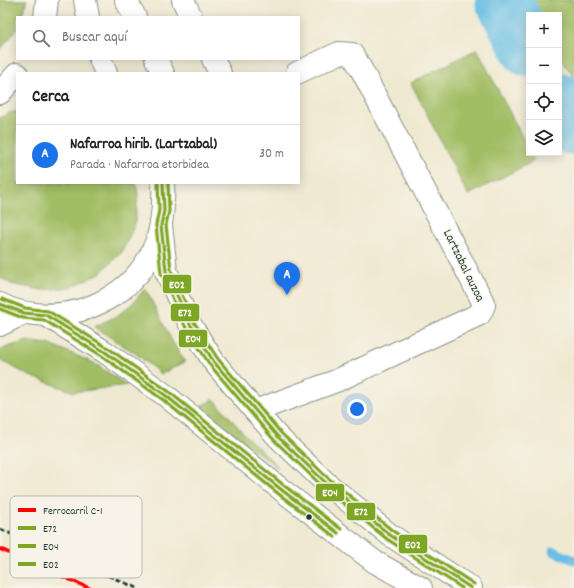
<!DOCTYPE html>
<html lang="es">
<meta charset="utf-8">
<style>
body{margin:0;font-family:Dekko,sans-serif;background:#f6f6f6;color:#222}
.controls{position:absolute;right:12px;top:12px;display:grid;overflow:hidden;border-radius:0px;box-shadow:0 2px 10px #0003}
.controls button{width:36px;height:36px;display:grid;place-items:center;padding:0;border:0;border-bottom:1px solid #e0e0e0;background:#fff;color:#222;font:20px sans-serif}
.you{position:absolute;left:357px;top:409px;width:14px;height:14px;margin:-10px;border:3px solid #fff;border-radius:50%;background:#1a73e8;box-shadow:0 0 0 6px #1a73e833}
.badge{display:grid;place-items:center;width:26px;height:26px;border-radius:50%;background:#1a73e8;color:#fff;font-size:13px;font-weight:700}
.pin{position:absolute;translate:-50% -33px;filter:drop-shadow(0 1px 2px #0008)}
.pin::after{content:'';position:absolute;top:21px;width:14px;height:12px;background:inherit;clip-path:polygon(0 0,100% 0,50% 100%)}
.list{margin:0;padding:0;list-style:none}
h2{display:flex;justify-content:space-between;align-items:center;height:52px;margin:0;padding:0 16px;font-size:17px}
h2 small{font-size:13px;font-weight:400;color:#767676}
.list li{display:grid;grid-template-columns:26px 1fr auto;gap:12px;align-items:center;box-sizing:border-box;height:60px;padding:0 16px;border-top:1px solid #e0e0e0}
.list b{display:block;font-size:15px;white-space:nowrap}
.list p{margin:0;font-size:13px;white-space:nowrap;color:#767676}
.list em{font-size:13px;font-style:normal;color:#767676}
.icon{flex:none;width:22px;height:22px;fill:none;stroke:currentColor;stroke-width:2;stroke-linecap:round;stroke-linejoin:round}
.map{position:relative;flex:none;width:574px;height:588px;overflow:hidden}
.search{position:absolute;background:#fff;box-shadow:0 2px 10px #0003;left:16px;top:16px;width:284px;height:44px;display:flex;align-items:center;gap:10px;box-sizing:border-box;padding:0 14px;border-radius:0px;color:#767676;font-size:15px}
.panel{position:absolute;background:#fff;box-shadow:0 2px 10px #0003;left:16px;top:72px;width:284px;height:112px;border-radius:0px}
.map>svg:first-child{display:block}
</style>
<div class="map">
<svg width="574" height="588" viewBox="0 0 574 588">
<rect width="100%" height="100%" fill="#f7f3e8"/>
<filter id="ink" filterUnits="userSpaceOnUse"><feTurbulence type="fractalNoise" baseFrequency=".025" numOctaves="2"/><feDisplacementMap in="SourceGraphic" scale="8" xChannelSelector="R" yChannelSelector="G"/><feConvolveMatrix kernelMatrix="1 2 1 2 8 2 1 2 1" color-interpolation-filters="sRGB"/></filter>
<filter id="wash" filterUnits="userSpaceOnUse"><feTurbulence type="fractalNoise" baseFrequency=".012" numOctaves="4" result="noise"/><feDisplacementMap in="SourceGraphic" scale="16" xChannelSelector="R" yChannelSelector="G"/><feGaussianBlur stdDeviation="0.9" result="paint"/><feColorMatrix in="noise" values="0 0 0 0 0 0 0 0 0 0 0 0 0 0 0 0 0 1.4 0 .05"/><feComposite in="paint" operator="in"/></filter>
<g filter="url(#wash)">
<rect width="100%" height="100%" fill="#f0e9d2"/>
<g fill="#a2be65" stroke="#607e4c">
<polygon points="0,0 27,0 21,17 17,17 17,27 16,30 0,50"/>
<polygon points="525,0 574,0 574,77 559,56 559,15 534,15"/>
<polygon points="477,49 529,150 529,153 530,153 534,161 468,195 411,83"/>
<polygon points="17,111 17,183 136,183 138,194 135,224 122,252 100,273 72,287 42,290 11,284 0,277 0,118 7,114"/>
<polygon points="145,288 172,341 185,362 161,374 135,353 94,327 118,315 134,302"/>
<polygon points="28,341 52,345 94,363 127,385 74,392 30,376 0,360 0,351 7,347"/>
<polygon points="214,399 244,434 279,468 246,444 201,406"/>
</g>
<g fill="none" stroke-linecap="round" stroke-linejoin="round">
<polyline stroke="#68bfe5" stroke-width="9" points="553,551 574,560"/>
<g stroke="#68bfe5" stroke-width="56">
<polyline points="503,0 529,49"/>
<polyline points="559,101 574,127"/>
</g>
</g>
</g>
<g filter="url(#ink)">
<g fill="none" stroke-linecap="round" stroke-linejoin="round">
<g stroke="#889383" stroke-width="24">
<g id="minor">
<polyline points="126,0 135,17"/>
<polyline points="183,0 191,17"/>
<polyline points="156,59 163,73"/>
<polyline points="213,59 220,73"/>
<polyline points="255,411 336,381 480,314 484,305 481,298 360,67 352,54 339,53 297,73"/>
</g>
</g>
<g stroke="#889383" stroke-width="24">
<g id="major">
<polyline points="85,0 88,17"/>
<polyline points="45,17 47,0"/>
<polyline points="100,59 106,73"/>
<polyline points="0,93 17,74"/>
<polyline points="161,225 166,271 190,324 214,362 255,411 278,437 325,482 390,535 471,588"/>
<path d="M0,304C11,310 23,313 35,314C86,319 137,292 156,243C163,223 164,204 163,183"/>
<polyline points="46,315 105,352 165,395 283,491 375,562 421,588"/>
<polyline points="0,325 24,313"/>
</g>
</g>
<use href="#minor" stroke="#fff" stroke-width="22"/>
<use href="#major" stroke="#fff" stroke-width="22"/>
<polyline stroke="#1f3d34" stroke-width="3" stroke-dasharray="6 3" stroke-linecap="butt" points="0,529 137,588"/>
<g stroke="#f7f3e8" stroke-width="6">
<g id="bus-1">
<polyline points="163,183 164,211 161,225 166,271 190,324 214,362 278,437 325,482 390,535 471,588"/>
<polyline points="0,304 24,313 46,315 105,352 165,395 283,491 338,533"/>
</g>
</g>
<g stroke="#f7f3e8" stroke-width="6">
<g id="bus-2">
<polyline points="158,183 159,210 156,225 161,273 185,326 210,365 274,440 322,486 387,539 462,588"/>
<polyline points="0,309 23,318 44,320 102,356 162,399 280,495 335,537"/>
</g>
</g>
<g stroke="#f7f3e8" stroke-width="6">
<g id="bus-3">
<polyline points="168,183 169,211 166,225 171,270 194,322 218,359 282,434 328,478 393,531 474,584"/>
<polyline points="2,299 25,308 48,311 108,348 168,391 286,487 341,529"/>
</g>
</g>
<use href="#bus-1" stroke="#7ca623" stroke-width="3"/>
<use href="#bus-2" stroke="#7ca623" stroke-width="3"/>
<use href="#bus-3" stroke="#7ca623" stroke-width="3"/>
<g stroke="#f7f3e8" stroke-width="7">
<polyline id="rail-1" points="0,549 89,588"/>
</g>
<use href="#rail-1" stroke="#f00" stroke-width="4"/>
</g>
</g>
<circle fill="#1f3d34" stroke="#f7f3e8" stroke-width="1.5" cx="309" cy="517" r="3.5"/>
<g text-anchor="middle" dominant-baseline="central" stroke-width="3" stroke-linejoin="round" paint-order="stroke">
<g font-size="13" fill="#1f3d34" stroke="#f7f3e8">
<text transform="translate(463 266) rotate(64)">Lartzabal auzoa</text>
</g>
</g>
<rect x="10" y="496" width="132" height="82" rx="6" fill="#f7f3e8" stroke="#b6bcb2" stroke-width="1"/>
<rect x="18" y="508" width="18" height="4" fill="#f00"/>
<rect x="18" y="526" width="18" height="4" fill="#7ca623"/>
<rect x="18" y="544" width="18" height="4" fill="#7ca623"/>
<rect x="18" y="562" width="18" height="4" fill="#7ca623"/>
<g font-size="11" fill="#1f3d34">
<text x="43" y="514">Ferrocarril C-1</text>
<text x="43" y="532">E72</text>
<text x="43" y="550">E04</text>
<text x="43" y="568">E02</text>
</g>
<g stroke="#f7f3e8" stroke-width="1.5">
<rect x="162" y="274" width="30" height="20" rx="4" fill="#7ca623"/>
<rect x="170" y="303" width="30" height="19" rx="4" fill="#7ca623"/>
<rect x="178" y="329" width="30" height="19" rx="4" fill="#7ca623"/>
<rect x="315" y="483" width="30" height="19" rx="4" fill="#7ca623"/>
<rect x="346" y="502" width="30" height="19" rx="4" fill="#7ca623"/>
<rect x="398" y="534" width="30" height="20" rx="4" fill="#7ca623"/>
</g>
<g font-size="11" text-anchor="middle" font-weight="bold" fill="#fff">
<text x="177" y="288">E02</text>
<text x="185" y="316">E72</text>
<text x="193" y="342">E04</text>
<text x="330" y="496">E04</text>
<text x="361" y="515">E72</text>
<text x="413" y="548">E02</text>
</g>
</svg>
<div class="controls">
<button>+</button>
<button>−</button>
<button><svg class="icon" aria-label="locate" viewBox="0 0 24 24"><circle cx="12" cy="12" r="6"/><path d="M12 2v4M12 18v4M2 12h4M18 12h4"/></svg></button>
<button><svg class="icon" aria-label="layers" viewBox="0 0 24 24"><path d="M12 4l9 5-9 5-9-5zM3 14l9 5 9-5"/></svg></button>
</div>
<div class="you"></div>
<div class="pin badge" style="left:287px;top:295px">A</div>
<div class="search"><svg class="icon" aria-label="search" viewBox="0 0 24 24"><circle cx="10" cy="10" r="6"/><path d="M15 15l6 6"/></svg>Buscar aquí</div>
<section class="panel">
<h2>Cerca<small></small></h2>
<ul class="list">
<li><span class="badge">A</span><div><b>Nafarroa hirib. (Lartzabal)</b><p>Parada · Nafarroa etorbidea</p></div><em>30 m</em></li>
</ul>
</section>
</div>
